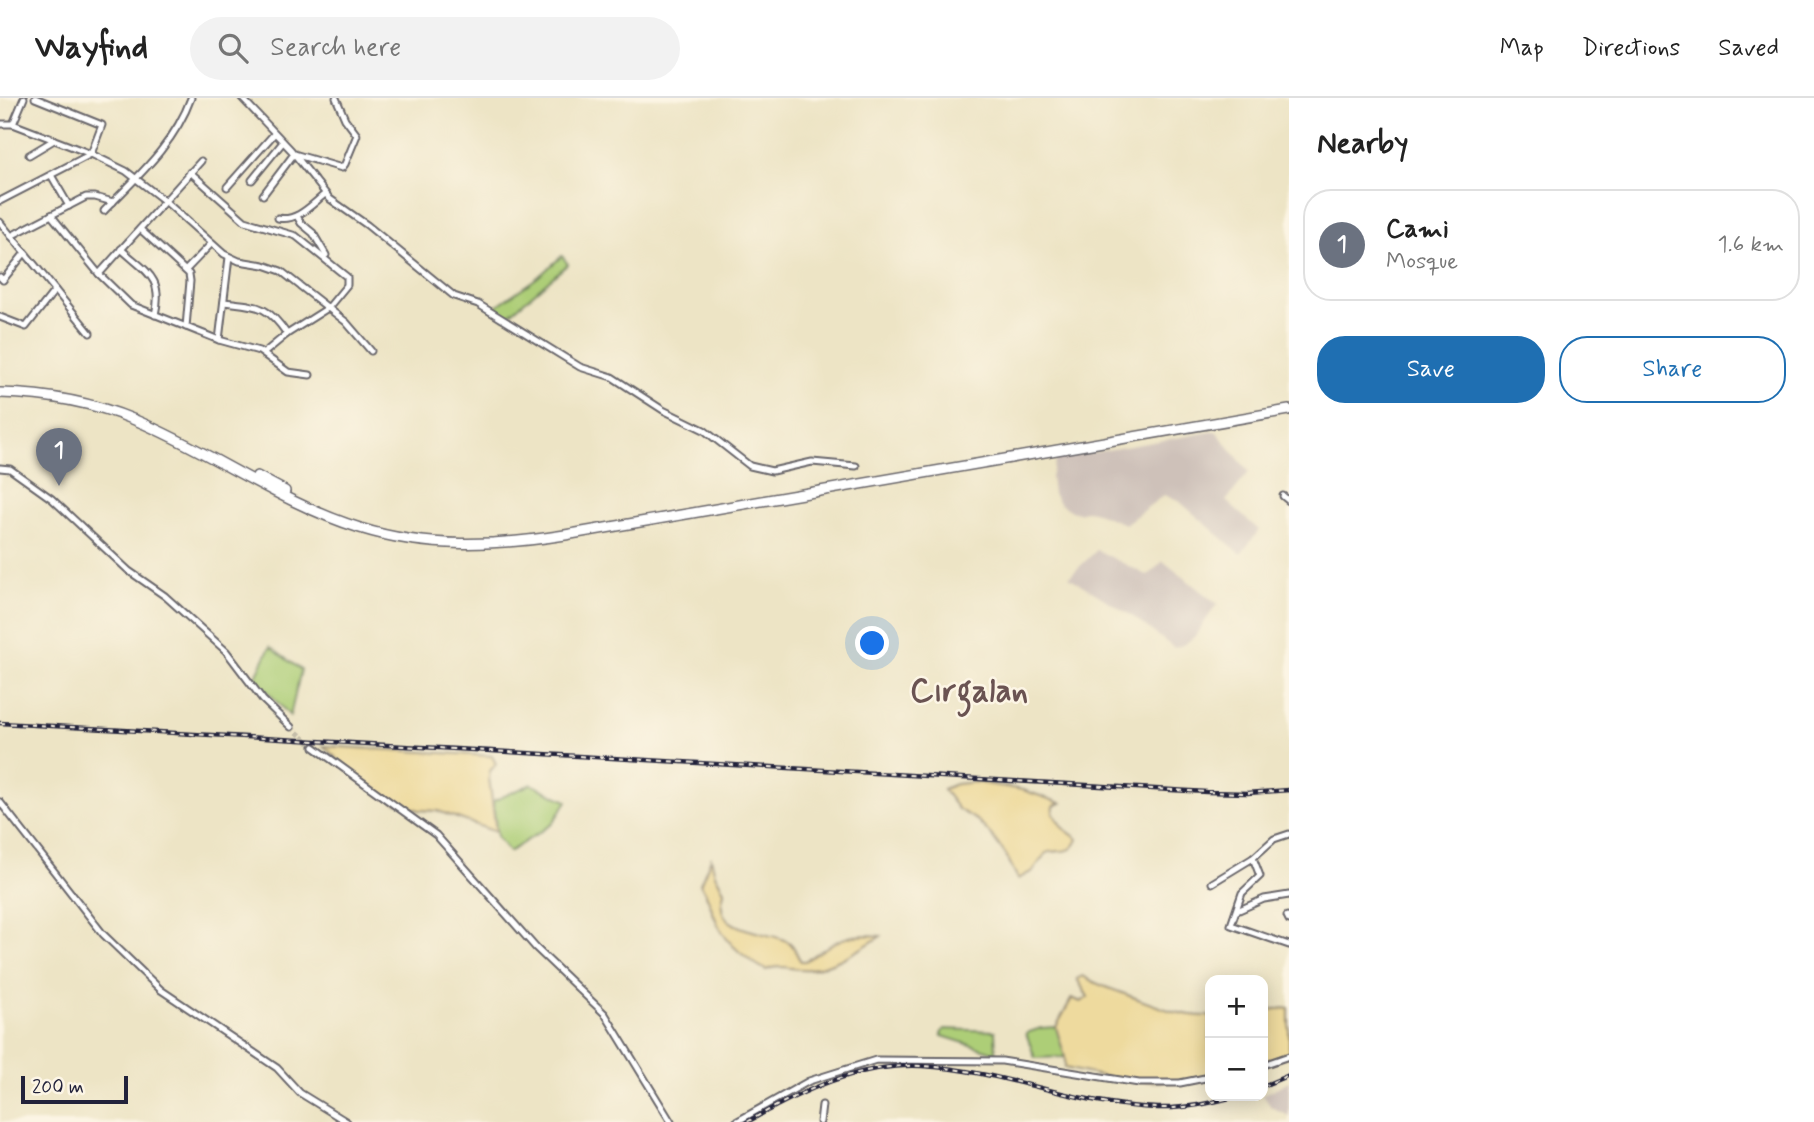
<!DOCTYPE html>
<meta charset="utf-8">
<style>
body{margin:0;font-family:Mynerve,sans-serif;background:#f2f2f2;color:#222}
.controls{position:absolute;right:21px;bottom:21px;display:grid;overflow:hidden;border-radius:14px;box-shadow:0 4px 18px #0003}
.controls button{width:63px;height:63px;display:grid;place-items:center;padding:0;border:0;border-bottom:2px solid #e0e0e0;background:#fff;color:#222;font:35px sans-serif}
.scale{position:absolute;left:21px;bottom:18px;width:107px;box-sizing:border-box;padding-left:7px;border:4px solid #22223b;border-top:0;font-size:19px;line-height:24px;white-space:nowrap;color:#22223b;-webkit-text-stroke:5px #fcf5e5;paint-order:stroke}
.you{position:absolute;left:873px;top:546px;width:24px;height:24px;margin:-18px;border:5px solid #fff;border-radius:50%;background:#1a73e8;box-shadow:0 0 0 10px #1a73e833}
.badge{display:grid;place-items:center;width:46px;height:46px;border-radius:50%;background:#1f6fb2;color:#fff;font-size:23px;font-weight:700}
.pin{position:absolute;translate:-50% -58px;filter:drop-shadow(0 2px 4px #0008)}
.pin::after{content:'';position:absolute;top:37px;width:24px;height:21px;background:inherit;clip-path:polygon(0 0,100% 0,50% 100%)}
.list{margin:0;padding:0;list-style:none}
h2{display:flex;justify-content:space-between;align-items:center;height:91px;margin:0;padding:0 28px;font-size:30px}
h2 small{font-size:23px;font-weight:400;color:#767676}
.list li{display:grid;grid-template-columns:46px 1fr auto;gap:21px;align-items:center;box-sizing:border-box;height:112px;margin:0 14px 14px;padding:0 14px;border:2px solid #e0e0e0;border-radius:28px}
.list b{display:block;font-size:26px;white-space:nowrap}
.list p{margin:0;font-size:23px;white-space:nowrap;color:#767676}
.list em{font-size:23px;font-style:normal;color:#767676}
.actions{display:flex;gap:14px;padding:21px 28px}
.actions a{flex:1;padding:16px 0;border:2px solid #1f6fb2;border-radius:28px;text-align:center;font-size:24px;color:#1f6fb2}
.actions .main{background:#1f6fb2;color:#fff}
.icon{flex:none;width:38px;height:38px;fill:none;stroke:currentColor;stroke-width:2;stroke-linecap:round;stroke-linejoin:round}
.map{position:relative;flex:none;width:1289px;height:1024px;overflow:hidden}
header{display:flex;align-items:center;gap:42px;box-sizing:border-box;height:98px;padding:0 35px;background:#fff;border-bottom:2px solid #e0e0e0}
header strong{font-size:33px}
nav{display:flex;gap:38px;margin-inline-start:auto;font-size:24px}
.search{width:490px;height:63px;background:#f2f2f2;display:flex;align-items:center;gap:18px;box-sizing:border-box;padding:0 24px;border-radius:38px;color:#767676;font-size:26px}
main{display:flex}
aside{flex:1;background:#fff}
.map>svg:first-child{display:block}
</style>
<header>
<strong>Wayfind</strong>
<div class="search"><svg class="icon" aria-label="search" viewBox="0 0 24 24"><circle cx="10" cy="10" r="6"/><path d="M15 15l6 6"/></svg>Search here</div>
<nav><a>Map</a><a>Directions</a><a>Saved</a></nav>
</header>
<main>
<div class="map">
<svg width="1289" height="1024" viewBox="0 0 1289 1024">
<rect width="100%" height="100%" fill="#fcf5e5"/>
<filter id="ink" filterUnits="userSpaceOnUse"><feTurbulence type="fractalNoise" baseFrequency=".0143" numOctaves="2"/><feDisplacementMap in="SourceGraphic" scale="14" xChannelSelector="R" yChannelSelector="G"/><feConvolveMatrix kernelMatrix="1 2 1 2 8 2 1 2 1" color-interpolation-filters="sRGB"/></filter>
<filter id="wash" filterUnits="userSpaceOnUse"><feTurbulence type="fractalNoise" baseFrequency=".00686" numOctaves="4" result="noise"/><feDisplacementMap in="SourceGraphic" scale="28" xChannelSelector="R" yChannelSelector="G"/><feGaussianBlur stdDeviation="1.57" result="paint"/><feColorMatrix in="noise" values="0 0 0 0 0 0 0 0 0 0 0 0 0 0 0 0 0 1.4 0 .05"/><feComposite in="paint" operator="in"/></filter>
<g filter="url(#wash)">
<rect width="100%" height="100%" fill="#ede4c5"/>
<g fill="#cec1b9">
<polygon points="1216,333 1249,374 1226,403 1259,432 1241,456 1180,404 1164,397 1125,426 1089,412 1078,415 1071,413 1059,405 1053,396 1051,379 1056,361"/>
<polygon points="1097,452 1148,478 1163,463 1217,506 1195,538 1185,546 1174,550 1132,518 1069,479"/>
<polygon points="1289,983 1289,1018 1271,1009 1263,997"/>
</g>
<g fill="#adce77" stroke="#687859" stroke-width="2">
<polygon points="562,158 568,166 505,220 492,211 538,179"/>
<polygon points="270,549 301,572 290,618 255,580"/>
<polygon points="531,686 567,703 552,726 509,754 497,739 493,703"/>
<polygon points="1056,929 1065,959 1035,960 1026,935 1041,930"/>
<polygon points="944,931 995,933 996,955 942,938 941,936"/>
</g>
<g fill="#eeda9e" stroke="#887e6c" stroke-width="2">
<polygon points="323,648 492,658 496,666 490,673 489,680 496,734 438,713 419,712 395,704 356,678"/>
<path d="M975,684L1023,692L1061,705L1054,708L1053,715L1063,730L1078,741C1071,759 1059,750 1046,755L1033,773L1018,781L1006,757L992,738L978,723L958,711L943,691L956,686Z"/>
<path d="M711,760L715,776L724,793C724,797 722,800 722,804C717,836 775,833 790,845C796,850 796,858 801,863H805C835,844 844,834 881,838C861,851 834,868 810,871C794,873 782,865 766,872C744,860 725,845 716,822C710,809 709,797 700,786Z"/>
<path d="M1083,878C1098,888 1113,891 1130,898C1157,908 1180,919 1210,918V978C1162,989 1113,982 1065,970V959L1056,929L1072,900L1081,904L1088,899L1077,881Z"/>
<polygon points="1289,910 1289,957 1263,966 1263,912"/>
</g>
</g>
<g filter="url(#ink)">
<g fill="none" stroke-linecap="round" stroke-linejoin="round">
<polyline stroke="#c4bda9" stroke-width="5" stroke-dasharray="5 2.5" stroke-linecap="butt" points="291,629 314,649"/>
<g stroke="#69666b" stroke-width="9">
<g id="minor">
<polyline points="242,0 291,52 330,101 367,127 454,198 478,206 580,269 612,279 663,312 704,332 750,368 772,373 812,364 856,368"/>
<polyline points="0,26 13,26 91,56 126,73 166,104 224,156 239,163 264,167 281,173 346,224 371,253"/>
<polyline points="13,26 24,0"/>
<polyline points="29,57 54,42"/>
<polyline points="190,74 245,123 296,138 347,179 347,187 328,210 287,236 264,255"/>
<polyline points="51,77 69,108"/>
<polyline points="252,82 283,44"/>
<polyline points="227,89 274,36"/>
<polyline points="263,97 294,56 342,70 345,66 357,37 345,21 336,0"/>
<polyline points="0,103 91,56 102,27 35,0"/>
<path d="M104,113C138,78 174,47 191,0"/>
<polyline points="51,117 99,176 131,207 219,242 259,253 288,274 310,277"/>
<polyline points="297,118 301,125 313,135 326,157"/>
<path d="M278,120C297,124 311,107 325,96"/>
<polyline points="0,124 90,235"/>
<polyline points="140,131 189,176 190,183 186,229"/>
<polyline points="11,138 86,99 95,99 113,104"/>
<path d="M121,151C146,174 164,179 155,217"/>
<polyline points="186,172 211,146"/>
<polyline points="99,176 201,63"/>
<polyline points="0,179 3,182 24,156"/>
<path d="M224,204C257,208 267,206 287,236"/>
<polyline points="0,219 26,229 55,192"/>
<polyline points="219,242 229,159"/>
<polyline points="0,370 10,371 52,401 129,473 165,498 226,553 263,602 291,629"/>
<polyline points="1283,398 1289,403"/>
<polyline points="314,649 436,737 536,850 605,916 671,1024"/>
<polyline points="0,704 103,836 161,892 277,970 300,995 347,1024"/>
<polyline points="1253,760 1260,778 1242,795 1231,827 1289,847"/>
<polyline points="1212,785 1253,760 1274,741 1289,736"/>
<polyline points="1237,813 1264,801 1289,797"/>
<polyline points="1287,818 1289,822"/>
<polyline points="1263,967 1289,958"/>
<polyline points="736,1024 809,983 876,962 1002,963 1139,985 1180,985 1210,979"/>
<polyline points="820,1024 822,1007"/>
</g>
</g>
<g stroke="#69666b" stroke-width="12">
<g id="highway">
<path d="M0,295C46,296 92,304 135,322C212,354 280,405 360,430C427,451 496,448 565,437L1289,312"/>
<polyline points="257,378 285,393"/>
</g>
</g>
<use href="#minor" stroke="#fff" stroke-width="5"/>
<use href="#highway" stroke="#fff" stroke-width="9"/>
<g stroke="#22223b" stroke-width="4.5">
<g id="rail">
<polyline points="0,625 1207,694 1247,695 1289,692"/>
<polyline points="1263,988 1289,977"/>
<path d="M747,1024C802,993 858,965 922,968C1002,972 1078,1008 1158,1010C1185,1011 1211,1005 1237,998"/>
</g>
</g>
<use href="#rail" stroke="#fcf5e5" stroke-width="2" stroke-dasharray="5" stroke-linecap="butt"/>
</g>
</g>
<g text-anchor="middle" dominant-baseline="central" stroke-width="5" stroke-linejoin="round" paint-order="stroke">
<g font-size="33" font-weight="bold" fill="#6a5352" stroke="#fcf5e5">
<text x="969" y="594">Cırgalan</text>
</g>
</g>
</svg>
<div class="controls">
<button>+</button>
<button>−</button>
</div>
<div class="scale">200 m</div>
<div class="you"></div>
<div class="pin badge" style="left:59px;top:388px;background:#6b7280">1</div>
</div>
<aside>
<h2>Nearby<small></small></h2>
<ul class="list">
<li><span class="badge" style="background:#6b7280">1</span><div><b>Cami</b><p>Mosque</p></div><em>1.6 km</em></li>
</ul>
<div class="actions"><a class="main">Save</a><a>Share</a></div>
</aside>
</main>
